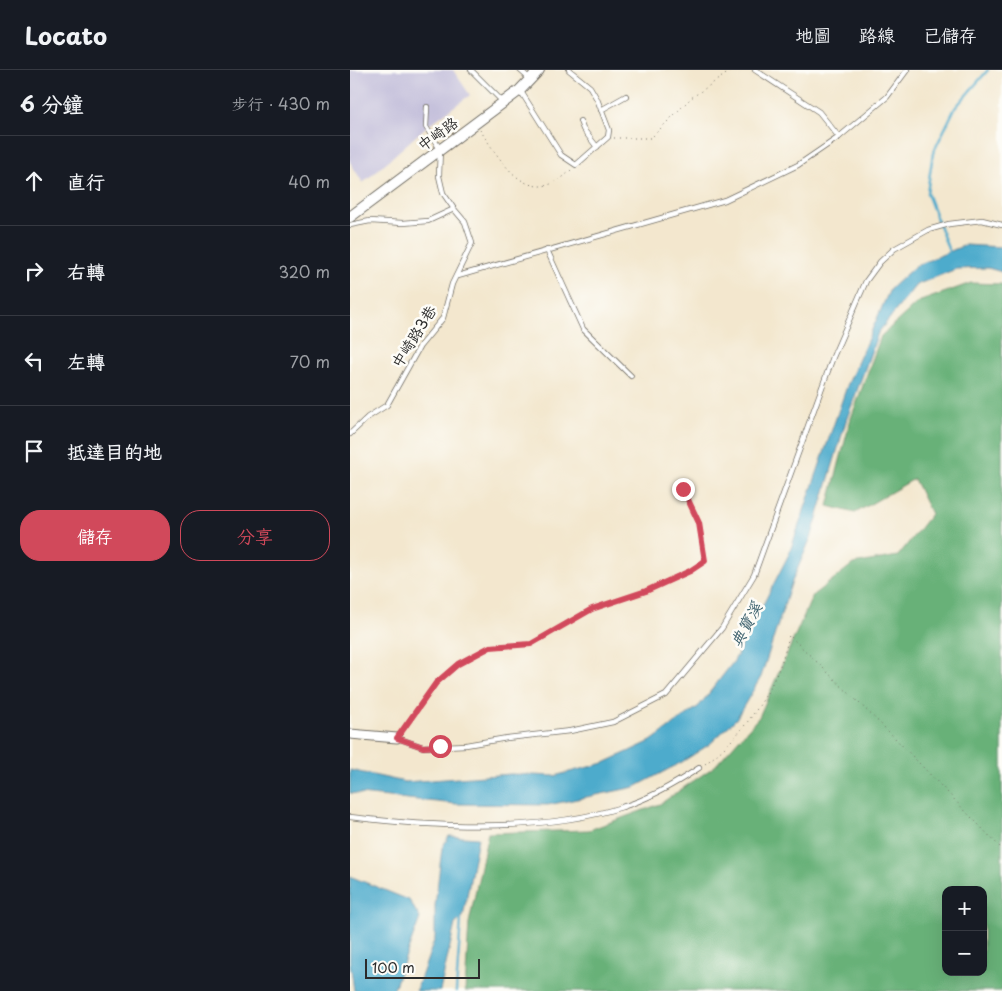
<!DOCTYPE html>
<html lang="zh-TW">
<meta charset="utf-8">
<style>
body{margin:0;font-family:"Playpen Sans","LXGW WenKai TC",sans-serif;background:#242831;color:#f1f3f6}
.controls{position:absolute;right:15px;bottom:15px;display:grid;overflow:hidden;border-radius:10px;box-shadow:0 5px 20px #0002}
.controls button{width:45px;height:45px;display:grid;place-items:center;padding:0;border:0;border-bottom:1px solid #363941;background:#171b24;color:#f1f3f6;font:25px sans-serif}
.scale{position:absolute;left:15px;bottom:12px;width:115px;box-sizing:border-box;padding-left:5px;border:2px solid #2b2b2b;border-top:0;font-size:14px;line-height:18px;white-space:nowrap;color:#2b2b2b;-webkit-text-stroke:4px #fdfcf7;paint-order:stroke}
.stop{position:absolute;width:15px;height:15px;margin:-11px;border:4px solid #d1495b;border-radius:50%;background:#fff}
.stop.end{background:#d1495b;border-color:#fff;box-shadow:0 1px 5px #0008}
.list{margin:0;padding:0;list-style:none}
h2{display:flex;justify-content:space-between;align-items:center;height:65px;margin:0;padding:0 20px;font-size:21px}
h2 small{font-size:16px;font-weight:400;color:#9ea1a6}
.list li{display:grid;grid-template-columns:32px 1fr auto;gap:15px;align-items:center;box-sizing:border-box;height:90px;padding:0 20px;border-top:1px solid #363941}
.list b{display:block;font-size:19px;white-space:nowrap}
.list em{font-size:16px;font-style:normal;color:#9ea1a6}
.actions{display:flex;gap:10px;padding:15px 20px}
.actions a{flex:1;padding:11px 0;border:1px solid #d1495b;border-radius:20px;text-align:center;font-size:18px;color:#d1495b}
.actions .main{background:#d1495b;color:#fff}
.icon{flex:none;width:28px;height:28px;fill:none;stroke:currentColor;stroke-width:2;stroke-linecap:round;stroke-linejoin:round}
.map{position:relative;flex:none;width:652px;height:921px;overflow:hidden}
header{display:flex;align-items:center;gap:30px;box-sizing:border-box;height:70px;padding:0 25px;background:#171b24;border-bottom:1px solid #363941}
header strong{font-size:24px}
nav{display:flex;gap:28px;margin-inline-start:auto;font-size:18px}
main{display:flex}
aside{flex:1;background:#171b24}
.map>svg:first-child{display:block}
</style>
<header>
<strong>Locato</strong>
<nav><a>地圖</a><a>路線</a><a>已儲存</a></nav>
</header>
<main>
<aside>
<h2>6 分鐘<small>步行 · 430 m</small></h2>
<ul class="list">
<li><svg class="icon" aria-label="ahead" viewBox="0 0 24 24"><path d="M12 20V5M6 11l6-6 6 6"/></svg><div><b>直行</b></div><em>40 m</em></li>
<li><svg class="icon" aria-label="right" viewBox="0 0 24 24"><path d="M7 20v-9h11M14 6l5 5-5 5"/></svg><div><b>右轉</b></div><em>320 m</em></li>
<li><svg class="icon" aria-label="left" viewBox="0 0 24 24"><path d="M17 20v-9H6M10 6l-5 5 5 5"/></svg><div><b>左轉</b></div><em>70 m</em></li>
<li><svg class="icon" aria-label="arrive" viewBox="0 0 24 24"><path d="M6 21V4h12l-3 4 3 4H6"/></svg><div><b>抵達目的地</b></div></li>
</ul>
<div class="actions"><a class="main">儲存</a><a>分享</a></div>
</aside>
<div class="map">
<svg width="652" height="921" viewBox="0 0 652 921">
<rect width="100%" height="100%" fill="#fdfcf7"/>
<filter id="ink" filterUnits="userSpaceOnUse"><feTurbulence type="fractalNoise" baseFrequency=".02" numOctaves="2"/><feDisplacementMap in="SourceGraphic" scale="10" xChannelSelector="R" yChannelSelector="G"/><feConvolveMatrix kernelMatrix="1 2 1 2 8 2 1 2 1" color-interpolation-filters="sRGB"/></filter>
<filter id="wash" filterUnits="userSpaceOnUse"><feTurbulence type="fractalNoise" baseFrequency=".0096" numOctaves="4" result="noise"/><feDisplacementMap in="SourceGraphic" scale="20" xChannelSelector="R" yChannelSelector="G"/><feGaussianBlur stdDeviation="1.12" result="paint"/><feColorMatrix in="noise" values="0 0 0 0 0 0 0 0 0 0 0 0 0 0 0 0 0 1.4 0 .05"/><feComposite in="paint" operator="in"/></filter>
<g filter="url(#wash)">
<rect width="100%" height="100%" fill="#f3e7ce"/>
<polygon fill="#c4c0db" points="0,0 103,0 120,25 76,57 13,113 0,92"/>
<path fill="#68b178" stroke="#4a6e52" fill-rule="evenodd" d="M621,213L652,214V921H115L119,853L138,763L239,760L310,734L365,696L409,647L463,525L503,494L548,486L581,444L564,409L505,443L478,436L501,348L531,266L568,232ZM596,820H633V902H596Z"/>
<g fill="#4dabcc" stroke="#3c6b7c">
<polygon points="615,175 652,177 652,202 638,198 606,199 566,215 528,263 496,351 462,465 441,514 411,607 386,649 360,674 332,692 285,717 198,735 106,734 0,723 0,700 55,712 161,704 204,706 254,693 301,671 349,636 384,591 439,484 497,316 540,219 565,196"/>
<polygon points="99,766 128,768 113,847 105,854 90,921 66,921 85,868 85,836 92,778"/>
<polygon points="2,807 59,830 70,848 43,921 4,921 0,891 0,808"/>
</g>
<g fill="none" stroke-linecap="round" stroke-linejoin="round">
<g stroke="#4dabcc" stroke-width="2.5">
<polyline points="600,184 577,123 583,83 605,38 638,0"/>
<polyline points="106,921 111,849"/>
</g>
</g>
</g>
<g filter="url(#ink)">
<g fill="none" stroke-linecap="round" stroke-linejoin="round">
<g stroke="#716d64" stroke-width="6">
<g id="service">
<polyline points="121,0 153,32"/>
<polyline points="170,0 180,9"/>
<polyline points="405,0 469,42 489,67"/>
<polyline points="170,20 211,85 226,95 258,67 259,60 247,29 240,17 219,0"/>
<polyline points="77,37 76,57 90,79 89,106 93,123 104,139"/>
<polyline points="251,40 276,26"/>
<polyline points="230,51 233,59 247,77"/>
<polyline points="0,155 20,151 53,153 78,151 104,139 115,152 122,173 102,214 93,248 70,276 37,335 18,347 0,364"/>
<polyline points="197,180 233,259 281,306"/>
<polyline points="108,206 375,130 448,95 489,67 537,27 557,0"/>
<polyline points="47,668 73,677 116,675 157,668 220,661 263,652 316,625 372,558 404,505 483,287 516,211 530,192 544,179 578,160 599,154 632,150 652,155"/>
<path d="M0,747C83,757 191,763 272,737C299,729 325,714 349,698"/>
</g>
</g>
<g stroke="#716d64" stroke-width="11">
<polyline id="minor" points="0,664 47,668"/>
</g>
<g stroke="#716d64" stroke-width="12">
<polyline id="tertiary" points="0,147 170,20 189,0"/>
</g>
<g stroke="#716d64" stroke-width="1" stroke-dasharray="1 4" stroke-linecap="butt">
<path d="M130,60C153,94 180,142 222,99"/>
<polyline points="264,68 301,68 341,28 382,0"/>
<polyline points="52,662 86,613 108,594 140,577 181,574 242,539 296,521 340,501 355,491 349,453 333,419"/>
<path d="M355,694C394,665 430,614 439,565L540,663L652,779"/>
</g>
<use href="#service" stroke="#fff" stroke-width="4.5"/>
<use href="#minor" stroke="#fff" stroke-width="9"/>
<use href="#tertiary" stroke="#fff" stroke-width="10"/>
</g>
</g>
<g fill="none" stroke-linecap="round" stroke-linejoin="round" filter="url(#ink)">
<polyline stroke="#d1495b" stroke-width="6" points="90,676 73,677 47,668 86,613 108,594 140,577 181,574 242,539 296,521 340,501 355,491 349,453 333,419"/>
</g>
<g text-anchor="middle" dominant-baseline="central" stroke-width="5" stroke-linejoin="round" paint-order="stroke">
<g font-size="15" fill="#2b2b2b" stroke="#fdfcf7">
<text transform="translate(87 63) rotate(-36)">中崎路</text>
<text transform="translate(63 266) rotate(-58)">中崎路3巷</text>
</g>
<g font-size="16" font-style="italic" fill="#395e6b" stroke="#fdfcf7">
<text transform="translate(395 554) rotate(-62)">典寶溪</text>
</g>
</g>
</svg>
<div class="controls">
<button>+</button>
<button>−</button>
</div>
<div class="scale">100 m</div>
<div class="stop" style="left:90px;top:676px"></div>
<div class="stop end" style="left:333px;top:419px"></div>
</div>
</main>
